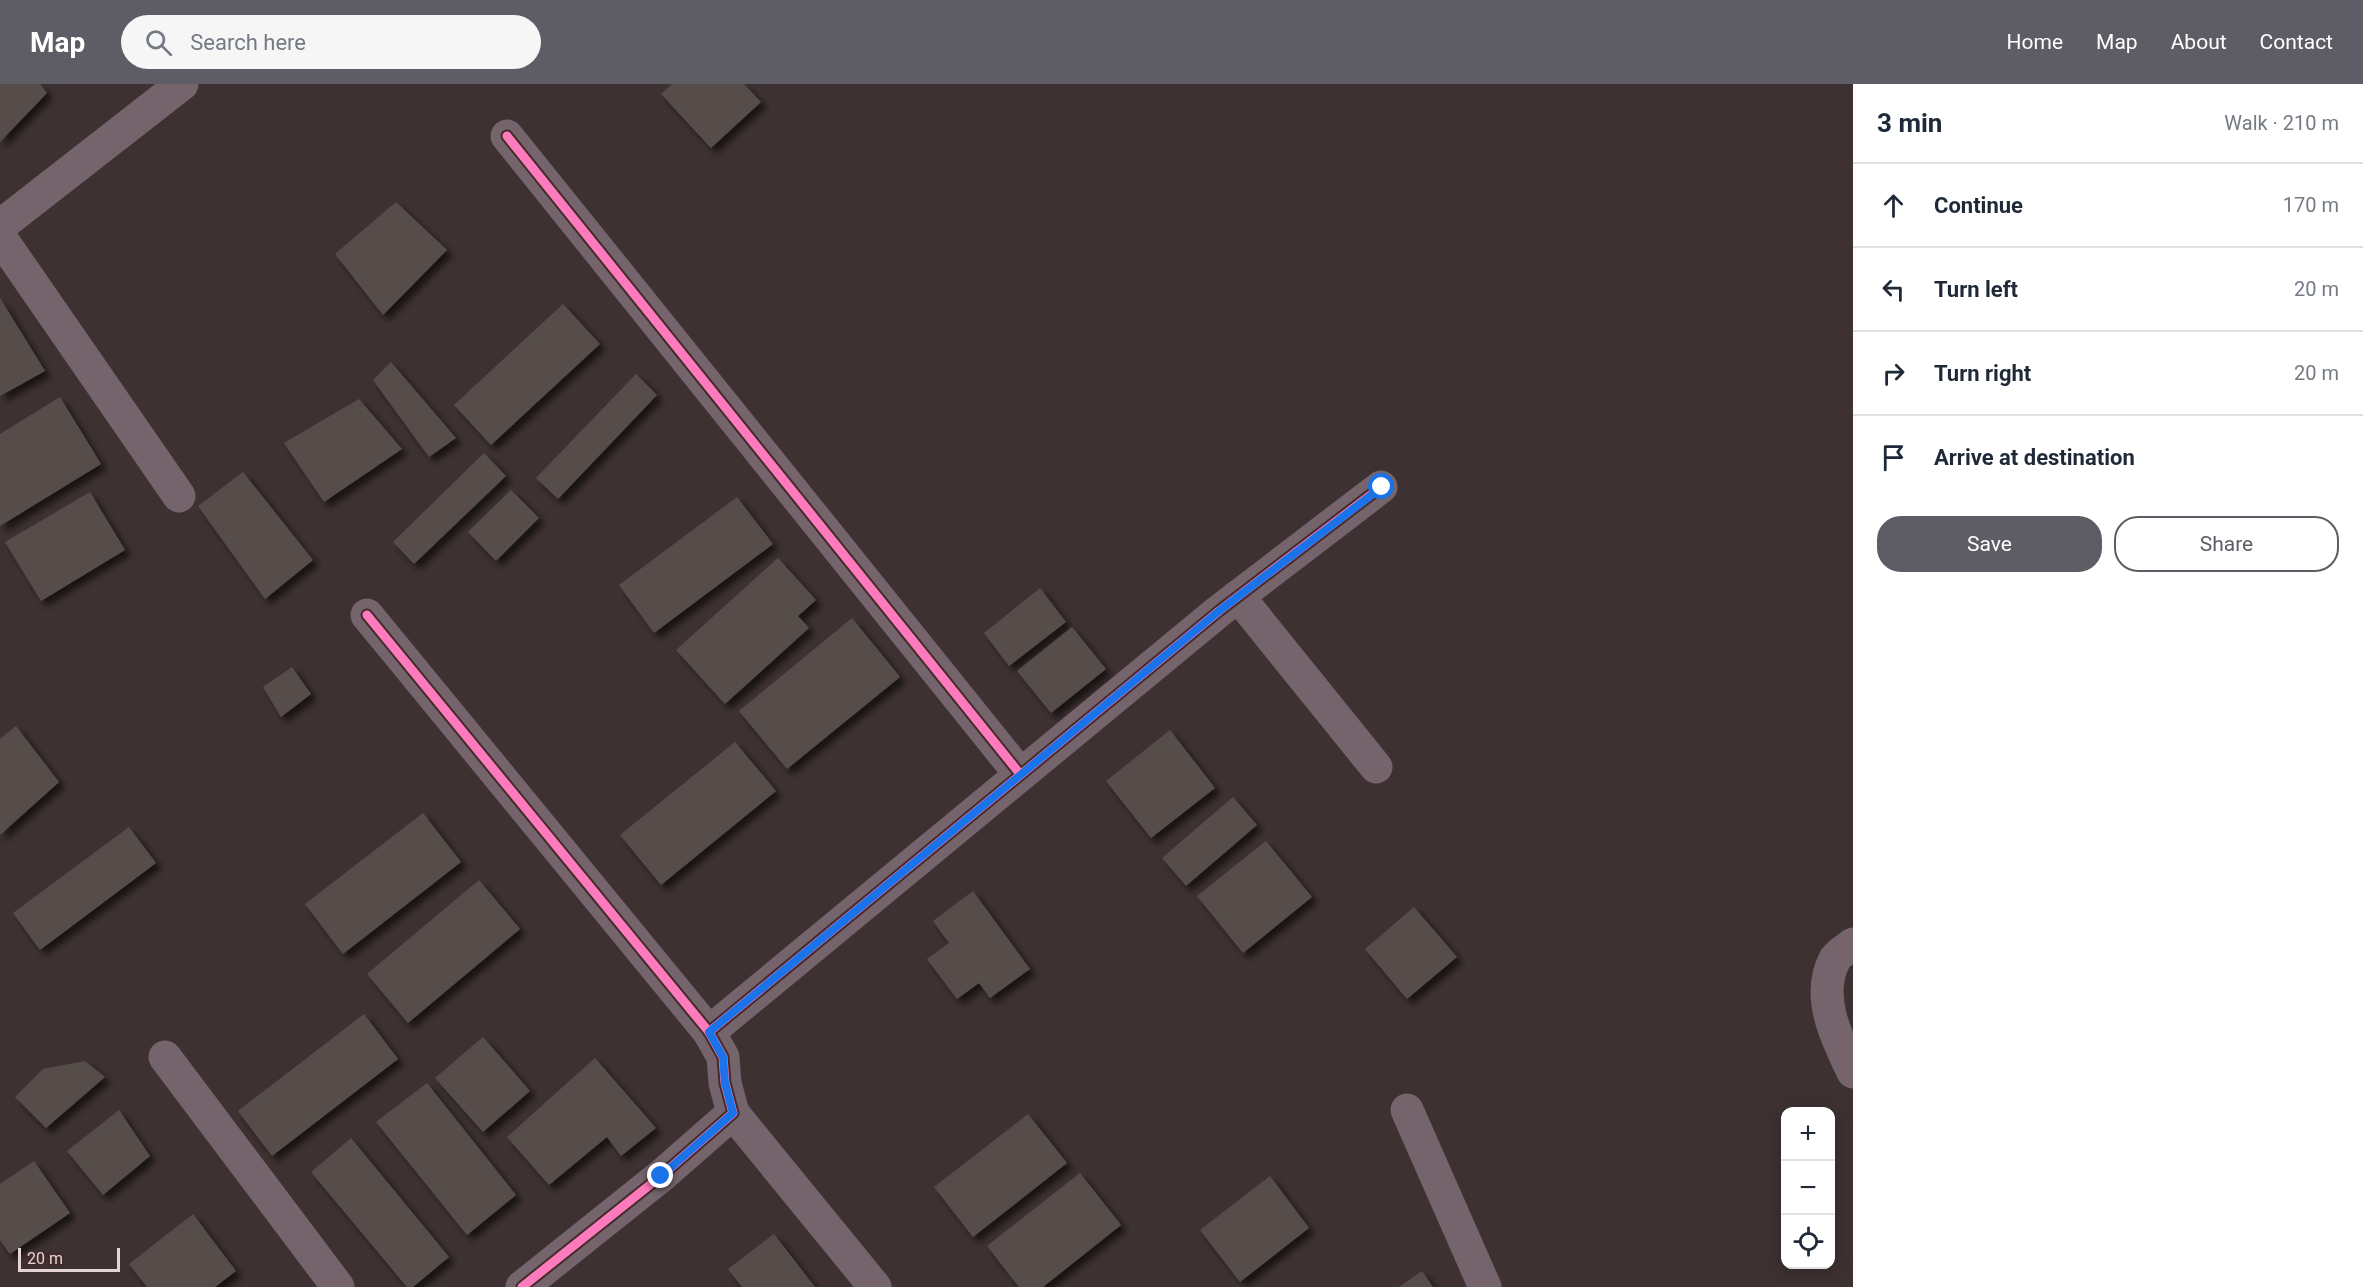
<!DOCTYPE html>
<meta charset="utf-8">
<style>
body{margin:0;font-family:Roboto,sans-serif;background:#f6f6f7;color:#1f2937}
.controls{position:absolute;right:18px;bottom:18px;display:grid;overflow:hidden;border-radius:12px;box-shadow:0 3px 15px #0003}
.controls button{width:54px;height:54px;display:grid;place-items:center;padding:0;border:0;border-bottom:2px solid #e0e1e3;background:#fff;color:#1f2937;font:30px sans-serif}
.scale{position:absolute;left:18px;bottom:15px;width:102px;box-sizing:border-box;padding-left:6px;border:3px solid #e4d4d4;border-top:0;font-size:16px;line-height:21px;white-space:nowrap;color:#e4d4d4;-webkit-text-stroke:4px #432b2b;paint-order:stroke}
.stop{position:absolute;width:18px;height:18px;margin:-14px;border:4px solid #1a73e8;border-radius:50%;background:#fff}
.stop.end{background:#1a73e8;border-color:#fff;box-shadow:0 2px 6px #0008}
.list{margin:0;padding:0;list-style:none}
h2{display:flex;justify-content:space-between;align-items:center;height:78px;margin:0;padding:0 24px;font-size:26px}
h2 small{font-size:20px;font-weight:400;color:#747a83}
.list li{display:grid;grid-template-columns:39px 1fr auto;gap:18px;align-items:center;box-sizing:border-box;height:84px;padding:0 24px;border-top:2px solid #e0e1e3}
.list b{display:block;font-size:22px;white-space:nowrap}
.list em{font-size:20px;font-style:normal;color:#747a83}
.actions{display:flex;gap:12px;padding:18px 24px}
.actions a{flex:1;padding:14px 0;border:2px solid #5e5c64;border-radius:24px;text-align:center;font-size:21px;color:#5e5c64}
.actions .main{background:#5e5c64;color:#fff}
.icon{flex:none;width:33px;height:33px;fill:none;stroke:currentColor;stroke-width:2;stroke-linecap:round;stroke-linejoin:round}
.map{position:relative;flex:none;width:1853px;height:1203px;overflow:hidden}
header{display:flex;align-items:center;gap:36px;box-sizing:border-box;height:84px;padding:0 30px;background:#5e5c64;color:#fff}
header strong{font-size:28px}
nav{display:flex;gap:33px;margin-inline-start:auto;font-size:21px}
.search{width:420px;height:54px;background:#f6f6f7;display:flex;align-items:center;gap:15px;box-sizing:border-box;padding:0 21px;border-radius:33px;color:#747a83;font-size:22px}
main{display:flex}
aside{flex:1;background:#fff}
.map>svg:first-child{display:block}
</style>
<header>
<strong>Map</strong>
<div class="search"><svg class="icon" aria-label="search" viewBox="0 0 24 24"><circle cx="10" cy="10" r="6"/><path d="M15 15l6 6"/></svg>Search here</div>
<nav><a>Home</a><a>Map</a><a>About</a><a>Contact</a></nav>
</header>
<main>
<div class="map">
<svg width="1853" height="1203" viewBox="0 0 1853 1203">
<defs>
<filter id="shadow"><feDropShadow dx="5.5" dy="5.5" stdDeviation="3" flood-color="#0009"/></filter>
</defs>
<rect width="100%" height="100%" fill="#3d3131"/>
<g fill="#574e4b" filter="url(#shadow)">
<polygon points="0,0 40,0 47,9 0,58"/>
<polygon points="672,0 744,0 761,18 711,64 661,10"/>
<polygon points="396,118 447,166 383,231 335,170"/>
<polygon points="0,214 45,287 0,312"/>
<polygon points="563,220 600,260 491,361 454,321"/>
<polygon points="391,278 456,354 429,373 373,296"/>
<polygon points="636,290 657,311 558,415 536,394"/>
<polygon points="60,313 101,380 0,442 0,350"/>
<polygon points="359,315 402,365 324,418 284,359"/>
<polygon points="484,369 506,392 414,480 393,458"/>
<polygon points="243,388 313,476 265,515 198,422"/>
<polygon points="511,406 539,434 496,477 468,448"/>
<polygon points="90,408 125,466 41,517 5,458"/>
<polygon points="737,413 773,460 654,549 619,501"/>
<polygon points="778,474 816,516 798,532 809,544 725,620 676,566"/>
<polygon points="1040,504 1066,538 1009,582 984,549"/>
<polygon points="852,534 900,593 787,685 739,627"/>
<polygon points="1072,543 1106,585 1051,629 1017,587"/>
<polygon points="292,583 311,610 281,633 263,603"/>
<polygon points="16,642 59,698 0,751 0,655"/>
<polygon points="1170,646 1215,704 1151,754 1106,697"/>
<polygon points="735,658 776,707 661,801 620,751"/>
<polygon points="1233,713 1257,741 1186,802 1162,774"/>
<polygon points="423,729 461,778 343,870 305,820"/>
<polygon points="129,743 156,779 40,866 13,829"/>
<polygon points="1266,757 1312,813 1243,869 1197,812"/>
<polygon points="479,796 520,845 408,939 367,890"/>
<polygon points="973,807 1030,885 990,914 979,899 957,915 927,875 949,859 933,837"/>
<polygon points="1414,823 1457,873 1407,915 1365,865"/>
<polygon points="364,930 398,975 272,1072 238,1027"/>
<polygon points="483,953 530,1007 483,1048 435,994"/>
<polygon points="595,974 656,1044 621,1072 607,1053 549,1101 507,1053"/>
<polygon points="85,977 105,993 46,1044 15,1013 43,985"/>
<polygon points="427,999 516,1111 467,1151 376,1038"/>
<polygon points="119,1026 150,1072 103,1111 67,1067"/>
<polygon points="1028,1030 1067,1079 973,1153 934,1103"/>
<polygon points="351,1054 449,1173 413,1203 407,1203 311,1088"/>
<polygon points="34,1077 70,1129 10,1170 0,1156 0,1100"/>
<polygon points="1080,1089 1121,1141 1043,1203 1019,1203 987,1162"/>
<polygon points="1270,1092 1309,1144 1240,1198 1200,1146"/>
<polygon points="193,1130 236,1187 215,1203 147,1203 129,1180"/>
<polygon points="774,1150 815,1203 742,1203 728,1185"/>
<polygon points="1422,1187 1433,1203 1399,1203"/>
</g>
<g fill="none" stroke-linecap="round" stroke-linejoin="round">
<g stroke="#75646c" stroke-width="33">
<polyline points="507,52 1020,690"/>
<polyline points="0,142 182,0"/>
<polyline points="0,153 179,412"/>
<polyline points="1238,512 1376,683"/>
<polyline points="367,531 709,948"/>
<path d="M1853,860C1848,864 1839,869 1835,875C1815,912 1837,955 1853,988"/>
<polyline points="165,973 338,1203"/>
<polyline points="1407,1026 1485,1203"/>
<polyline points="733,1029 875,1203"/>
<polyline points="522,1203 661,1092 733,1029 725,999 723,973 709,948 1219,527 1381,403"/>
</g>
<g stroke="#432b2b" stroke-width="13">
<g id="cycleway">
<polyline points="507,52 1020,690"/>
<polyline points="367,531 709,948"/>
<polyline points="522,1203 661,1092 733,1029 725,999 723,973 709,948 1219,527 1381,403"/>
</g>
</g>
<use href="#cycleway" stroke="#fd7abc" stroke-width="9"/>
</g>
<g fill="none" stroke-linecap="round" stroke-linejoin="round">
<polyline stroke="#1a73e8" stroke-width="8" points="661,1092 733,1029 725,999 723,973 709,948 1219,527 1382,403"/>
</g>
</svg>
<div class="controls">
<button>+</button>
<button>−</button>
<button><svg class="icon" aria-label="locate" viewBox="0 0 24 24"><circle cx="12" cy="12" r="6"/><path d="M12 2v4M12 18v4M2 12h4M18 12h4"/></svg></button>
</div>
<div class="scale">20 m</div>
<div class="stop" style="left:1382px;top:403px"></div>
<div class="stop end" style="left:661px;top:1092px"></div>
</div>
<aside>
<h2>3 min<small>Walk · 210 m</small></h2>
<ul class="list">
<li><svg class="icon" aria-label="ahead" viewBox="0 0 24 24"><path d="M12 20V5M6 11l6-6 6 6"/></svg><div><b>Continue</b></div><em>170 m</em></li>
<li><svg class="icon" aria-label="left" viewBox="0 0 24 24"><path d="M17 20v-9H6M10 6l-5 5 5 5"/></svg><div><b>Turn left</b></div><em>20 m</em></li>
<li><svg class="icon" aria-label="right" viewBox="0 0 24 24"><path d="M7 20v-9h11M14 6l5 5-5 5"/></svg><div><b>Turn right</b></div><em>20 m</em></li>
<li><svg class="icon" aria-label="arrive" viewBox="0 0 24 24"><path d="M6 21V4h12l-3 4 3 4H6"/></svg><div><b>Arrive at destination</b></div></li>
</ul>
<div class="actions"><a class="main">Save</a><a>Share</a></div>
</aside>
</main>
